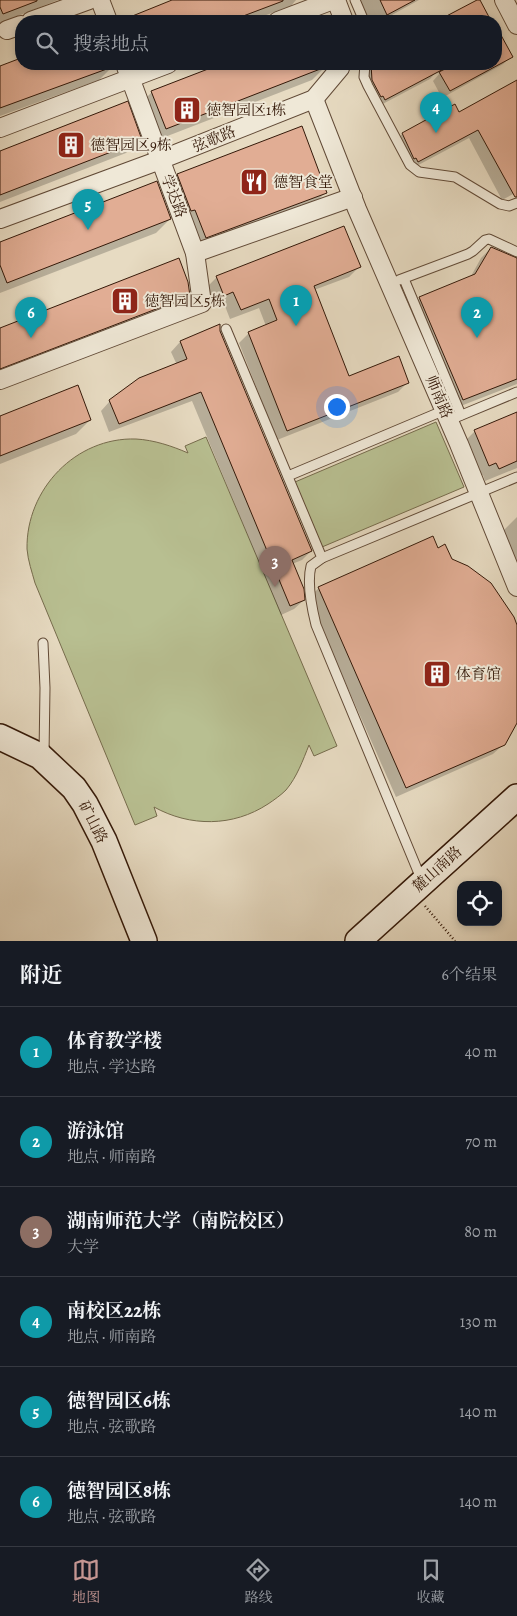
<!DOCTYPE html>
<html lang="zh">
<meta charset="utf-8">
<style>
body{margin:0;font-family:Alegreya,"Noto Serif SC",serif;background:#20242c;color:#f1f3f6}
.controls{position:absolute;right:15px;bottom:15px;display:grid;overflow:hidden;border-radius:10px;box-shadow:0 2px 8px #0003}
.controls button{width:45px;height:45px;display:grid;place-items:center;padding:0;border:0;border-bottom:1px solid #363941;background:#171b24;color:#f1f3f6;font:25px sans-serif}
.you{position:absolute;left:336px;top:406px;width:18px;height:18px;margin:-12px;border:4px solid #fff;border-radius:50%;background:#1a73e8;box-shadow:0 0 0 8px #1a73e833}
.badge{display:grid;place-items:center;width:32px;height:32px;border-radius:50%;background:#c59692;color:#fff;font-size:16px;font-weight:700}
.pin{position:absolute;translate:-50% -41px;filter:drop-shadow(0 1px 2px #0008)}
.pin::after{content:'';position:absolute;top:26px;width:18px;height:15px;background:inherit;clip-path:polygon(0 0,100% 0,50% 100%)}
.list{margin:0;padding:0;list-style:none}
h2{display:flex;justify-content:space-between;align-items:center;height:65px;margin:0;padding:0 20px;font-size:21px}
h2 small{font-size:16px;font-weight:400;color:#9ea1a6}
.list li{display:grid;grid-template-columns:32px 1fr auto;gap:15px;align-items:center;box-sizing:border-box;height:90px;padding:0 20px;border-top:1px solid #363941}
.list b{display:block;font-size:19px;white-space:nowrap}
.list p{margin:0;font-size:16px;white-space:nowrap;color:#9ea1a6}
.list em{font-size:16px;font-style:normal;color:#9ea1a6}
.icon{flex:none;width:28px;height:28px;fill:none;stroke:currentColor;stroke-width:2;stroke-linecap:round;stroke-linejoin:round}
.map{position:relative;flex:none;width:517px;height:941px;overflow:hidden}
.search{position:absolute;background:#171b24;box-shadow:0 2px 8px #0003;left:15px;right:15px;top:15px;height:55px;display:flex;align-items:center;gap:12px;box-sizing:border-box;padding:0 18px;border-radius:20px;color:#9ea1a6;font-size:19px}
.sheet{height:605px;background:#171b24}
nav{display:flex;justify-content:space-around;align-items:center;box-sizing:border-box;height:70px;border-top:1px solid #363941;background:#171b24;font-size:14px;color:#9ea1a6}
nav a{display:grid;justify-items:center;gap:2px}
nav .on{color:#c59692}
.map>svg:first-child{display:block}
</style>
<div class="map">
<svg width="517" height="941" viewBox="0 0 517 941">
<rect width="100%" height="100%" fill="#e7dbc2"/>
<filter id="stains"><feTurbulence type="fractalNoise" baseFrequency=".004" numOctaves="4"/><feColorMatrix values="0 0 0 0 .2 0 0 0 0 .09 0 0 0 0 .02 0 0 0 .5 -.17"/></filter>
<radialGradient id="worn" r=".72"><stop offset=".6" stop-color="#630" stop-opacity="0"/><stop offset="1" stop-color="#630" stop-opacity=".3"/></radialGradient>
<g fill="#b8bf91" stroke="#766c4d">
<polygon points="436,422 464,487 322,547 295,482"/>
<path d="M206,437L337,746L314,756L309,745C303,760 297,777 286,790C281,795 274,800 268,804C233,827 190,827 154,807L157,816L135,825L35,583C32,572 28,561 27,549C26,489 76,437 136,439C154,440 172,446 188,453L185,446Z"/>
</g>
<g fill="#0003">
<polygon points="0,0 58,0 0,23"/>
<polygon points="175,0 296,0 291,6 250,21 122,21"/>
<polygon points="360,0 419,0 381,21 376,21 373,17 369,19"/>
<polygon points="479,0 488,17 483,21 439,21"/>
<polygon points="502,39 511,57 503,64 442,98 433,81 440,73 457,64 496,64 496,43"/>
<polygon points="21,59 21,64 112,64 113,66 99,80 0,116 0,67"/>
<polygon points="224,64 328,64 312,80 152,142 138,106 152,92"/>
<polygon points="377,64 433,64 437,71 430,79 377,107 364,74"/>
<polygon points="517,82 517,192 502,200 469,138 409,170 407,166 405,167 394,143 402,134 454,106 459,114"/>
<polygon points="140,139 126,153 0,202 0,152"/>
<polygon points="178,175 326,192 316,202 196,247 168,185"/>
<polygon points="170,219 156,233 0,293 0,243"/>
<polygon points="491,248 517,259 517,384 453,409 410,308 420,298 470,278 481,258"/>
<polygon points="359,267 349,277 314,290 349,377 408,382 398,392 277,440 239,343 249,333 266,326 259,308 230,319 223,301 214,305 207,287 217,277"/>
<polygon points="189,296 175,310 0,376 0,330"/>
<polygon points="219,326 219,332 311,551 302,560 292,564 304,600 294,609 281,615 192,401 109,432 101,411 110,401 177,365 171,352 180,342"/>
<polygon points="517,414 517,468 485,481 483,475 476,478 462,444 475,431"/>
<polygon points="0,418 90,420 76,434 0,464"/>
<polygon points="517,517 517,564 503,531"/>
<polygon points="437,549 451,560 517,629 517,720 504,744 493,754 396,797 308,598 319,588"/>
</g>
<g fill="#e1ad94" stroke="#341909">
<polygon points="0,0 37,0 37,1 3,14 0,7"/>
<polygon points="172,0 283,0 283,1 230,21 120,21"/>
<polygon points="380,0 415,0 387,15"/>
<polygon points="477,0 480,0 489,17 482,21 437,21"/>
<polygon points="496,26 513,57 450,91 439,72 455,64 496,64"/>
<polygon points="21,58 21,64 115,64 115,66 0,108 0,66"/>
<polygon points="221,64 330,64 328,66 166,129 151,91"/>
<polygon points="371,64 453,64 385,100 383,96 381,97 372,80"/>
<polygon points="517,80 517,197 515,197 478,130 418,162 416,158 414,159 402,133 455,104 459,112"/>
<polygon points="128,101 142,140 0,195 0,151"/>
<polygon points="302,126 327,193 206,238 195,210 191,211 177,174"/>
<polygon points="157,181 171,219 7,283 0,265 0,242"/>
<polygon points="344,226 361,267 314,286 349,376 399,356 409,383 287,431 248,332 277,320 269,299 241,310 233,292 224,296 216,276"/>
<polygon points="491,247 517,258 517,379 463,400 419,297 475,274"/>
<polygon points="179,258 188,282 190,296 0,369 0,328"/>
<polygon points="220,324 220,331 312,551 292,560 304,589 305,600 290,606 201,392 119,424 109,400 139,378 187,359 180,341"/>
<polygon points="78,385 91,420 0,456 0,416"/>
<polygon points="517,412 517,461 499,469 496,463 489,466 474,430"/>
<polygon points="433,536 438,548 445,544 452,559 468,566 491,583 514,617 517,625 517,723 505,745 406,788 318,587"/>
</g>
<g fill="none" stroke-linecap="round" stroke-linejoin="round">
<g stroke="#614a37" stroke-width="11">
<g id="lane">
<polyline points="355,0 364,21"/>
<polyline points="365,64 364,77 368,86 410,165 419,172 455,177 500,204 509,206 517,203"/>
<polyline points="404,279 461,415"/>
<polyline points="399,280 468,254 473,251 485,240 489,239 517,252"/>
<path d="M226,329L322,558L311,566C307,582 312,609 316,625L422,881"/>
<polyline points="457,417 517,392"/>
<polyline points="288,476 445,410"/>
<polyline points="322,558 517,477"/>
<polyline points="43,643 45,688 44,755"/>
</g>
</g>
<g stroke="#614a37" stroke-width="20">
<g id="street">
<polyline points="100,0 108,21"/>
<polyline points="336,0 344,21"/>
<polyline points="504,0 517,25"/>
<polyline points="31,21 89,0"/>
<polyline points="278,21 333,0"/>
<polyline points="7,30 21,25"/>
<polyline points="314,99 357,209 459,444 517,587"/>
<polyline points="0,128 168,64"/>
<polyline points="0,219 160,160 314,99 340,68 341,64"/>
<polyline points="195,253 353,197"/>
<polyline points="0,380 202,303 195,253 125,64"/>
</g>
</g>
<g stroke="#341909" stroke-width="28">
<g id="secondary">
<polyline points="0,737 40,756 74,788 85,804 104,841 144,941"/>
<polyline points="358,941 517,797"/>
</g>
</g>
<polyline stroke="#341909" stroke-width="2.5" stroke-dasharray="1 2.5" stroke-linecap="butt" points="425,906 455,941"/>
<use href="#lane" stroke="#efe8d7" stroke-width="9"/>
<use href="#street" stroke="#efe8d7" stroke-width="18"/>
<use href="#secondary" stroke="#efe8d7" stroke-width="25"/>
</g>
<defs>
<g id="building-square" transform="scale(1.4375)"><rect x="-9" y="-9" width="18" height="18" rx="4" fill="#8f2418" stroke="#efe8d7"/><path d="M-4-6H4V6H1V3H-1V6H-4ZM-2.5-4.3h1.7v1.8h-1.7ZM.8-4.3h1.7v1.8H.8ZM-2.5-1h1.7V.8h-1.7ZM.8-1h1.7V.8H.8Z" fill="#fff"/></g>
<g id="restaurant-square" transform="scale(1.4375)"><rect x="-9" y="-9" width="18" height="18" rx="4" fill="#8f2418" stroke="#efe8d7"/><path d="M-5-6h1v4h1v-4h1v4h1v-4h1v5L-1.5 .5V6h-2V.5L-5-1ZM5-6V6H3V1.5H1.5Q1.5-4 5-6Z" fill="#fff"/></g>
</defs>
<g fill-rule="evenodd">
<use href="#building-square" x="187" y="110"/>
<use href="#building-square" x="71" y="145"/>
<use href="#restaurant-square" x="254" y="182"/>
<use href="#building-square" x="125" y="301"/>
<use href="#building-square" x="437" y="674"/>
</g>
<g text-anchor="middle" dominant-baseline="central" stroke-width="4" stroke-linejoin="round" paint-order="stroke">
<g font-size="15" fill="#341909" stroke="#efe8d7" text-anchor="start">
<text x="206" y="110">徳智园区1栋</text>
<text x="90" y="145">德智园区9栋</text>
<text x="273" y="182">德智食堂</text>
<text x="144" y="301">徳智园区5栋</text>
<text x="456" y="674">体育馆</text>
</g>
<g font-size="15" fill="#341909" stroke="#efe8d7">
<text transform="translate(214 139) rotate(-22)">弦歌路</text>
<text transform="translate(174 196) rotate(69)">学达路</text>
<text transform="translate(439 397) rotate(67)">师南路</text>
<text transform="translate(93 822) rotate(63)">矿山路</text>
<text transform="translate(437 869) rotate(-42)">麓山南路</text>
</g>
</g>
<rect width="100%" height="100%" filter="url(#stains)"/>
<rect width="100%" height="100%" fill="url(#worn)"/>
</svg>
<div class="controls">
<button><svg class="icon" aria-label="locate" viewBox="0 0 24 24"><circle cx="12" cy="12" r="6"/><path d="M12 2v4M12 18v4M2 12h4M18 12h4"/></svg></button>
</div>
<div class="you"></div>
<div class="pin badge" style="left:296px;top:326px;background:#0f9aa8">1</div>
<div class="pin badge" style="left:477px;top:338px;background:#0f9aa8">2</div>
<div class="pin badge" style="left:275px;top:587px;background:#8d6e63">3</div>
<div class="pin badge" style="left:436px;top:133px;background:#0f9aa8">4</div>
<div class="pin badge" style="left:88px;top:230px;background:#0f9aa8">5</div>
<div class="pin badge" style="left:31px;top:338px;background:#0f9aa8">6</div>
<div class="search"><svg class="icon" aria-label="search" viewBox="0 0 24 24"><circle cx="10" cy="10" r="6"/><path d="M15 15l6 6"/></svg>搜索地点</div>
</div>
<section class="sheet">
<h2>附近<small>6个结果</small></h2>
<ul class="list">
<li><span class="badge" style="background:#0f9aa8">1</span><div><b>体育教学楼</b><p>地点 · 学达路</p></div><em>40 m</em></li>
<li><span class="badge" style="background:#0f9aa8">2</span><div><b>游泳馆</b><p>地点 · 师南路</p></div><em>70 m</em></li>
<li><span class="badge" style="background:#8d6e63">3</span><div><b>湖南师范大学（南院校区）</b><p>大学</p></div><em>80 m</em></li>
<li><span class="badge" style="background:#0f9aa8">4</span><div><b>南校区22栋</b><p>地点 · 师南路</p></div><em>130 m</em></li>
<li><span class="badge" style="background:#0f9aa8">5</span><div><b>徳智园区6栋</b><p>地点 · 弦歌路</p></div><em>140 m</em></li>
<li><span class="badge" style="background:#0f9aa8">6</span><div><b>徳智园区8栋</b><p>地点 · 弦歌路</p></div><em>140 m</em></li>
</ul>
</section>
<nav>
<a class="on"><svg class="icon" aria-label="map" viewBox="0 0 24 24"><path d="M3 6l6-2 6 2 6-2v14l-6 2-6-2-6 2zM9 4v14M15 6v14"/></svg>地图</a>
<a><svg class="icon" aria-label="directions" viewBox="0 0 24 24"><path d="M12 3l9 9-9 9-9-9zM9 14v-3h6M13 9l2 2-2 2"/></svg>路线</a>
<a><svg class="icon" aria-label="saved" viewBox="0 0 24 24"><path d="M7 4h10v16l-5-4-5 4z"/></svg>收藏</a>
</nav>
